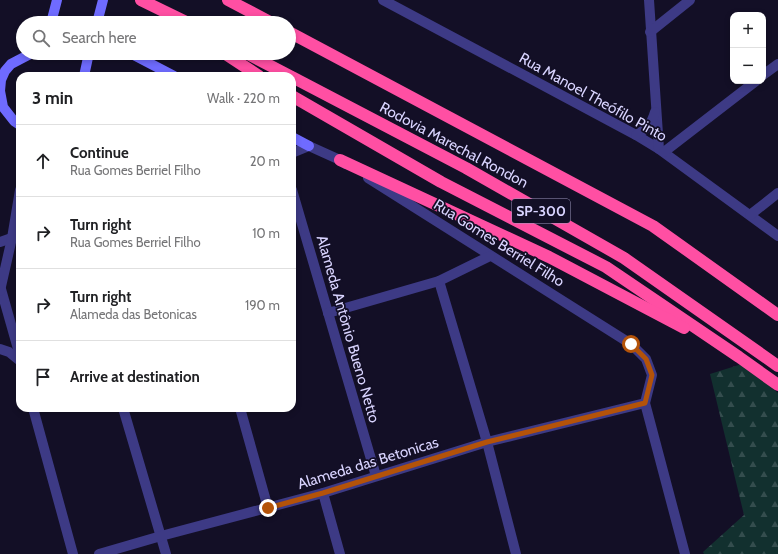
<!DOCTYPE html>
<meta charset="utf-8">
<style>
body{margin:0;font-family:Cabin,sans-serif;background:#f6f6f6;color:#202124}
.controls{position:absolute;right:12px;top:12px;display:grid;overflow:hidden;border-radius:8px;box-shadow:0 2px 6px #0003}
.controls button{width:36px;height:36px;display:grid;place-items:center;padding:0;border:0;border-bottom:1px solid #e0e0e0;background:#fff;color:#202124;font:20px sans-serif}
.stop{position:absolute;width:12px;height:12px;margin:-9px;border:3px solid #b45309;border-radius:50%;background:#fff}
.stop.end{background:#b45309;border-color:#fff;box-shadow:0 1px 4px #0008}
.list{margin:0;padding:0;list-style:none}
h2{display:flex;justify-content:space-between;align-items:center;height:52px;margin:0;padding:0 16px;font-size:17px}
h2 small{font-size:13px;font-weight:400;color:#757577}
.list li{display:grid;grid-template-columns:26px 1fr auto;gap:12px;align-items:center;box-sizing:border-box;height:72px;padding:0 16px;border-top:1px solid #e0e0e0}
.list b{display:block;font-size:15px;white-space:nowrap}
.list p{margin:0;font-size:13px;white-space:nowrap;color:#757577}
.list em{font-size:13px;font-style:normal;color:#757577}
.icon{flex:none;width:22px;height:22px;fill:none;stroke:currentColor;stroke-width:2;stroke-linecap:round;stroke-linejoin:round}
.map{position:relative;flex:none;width:778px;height:554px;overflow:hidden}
.search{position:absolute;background:#fff;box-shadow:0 2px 6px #0003;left:16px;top:16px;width:280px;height:44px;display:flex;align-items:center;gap:10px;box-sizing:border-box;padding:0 14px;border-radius:22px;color:#757577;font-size:15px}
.panel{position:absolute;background:#fff;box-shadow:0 2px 6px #0003;left:16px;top:72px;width:280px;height:340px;border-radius:12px}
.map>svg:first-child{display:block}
</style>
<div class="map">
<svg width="778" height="554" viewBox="0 0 778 554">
<defs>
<pattern id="forest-firs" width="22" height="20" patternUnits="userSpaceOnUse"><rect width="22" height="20" fill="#12302f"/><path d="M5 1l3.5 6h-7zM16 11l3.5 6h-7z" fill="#344d4e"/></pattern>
</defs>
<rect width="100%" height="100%" fill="#130f26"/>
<polygon fill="url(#forest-firs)" points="742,364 778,393 778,554 704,554 703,552 744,515 710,374"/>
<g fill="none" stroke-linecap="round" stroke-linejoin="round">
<g stroke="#3d3a85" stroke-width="10">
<polyline points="383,0 636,135 659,149 778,236"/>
<polyline points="649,0 659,149"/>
<polyline points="650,32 690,0"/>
<polyline points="763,75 778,64"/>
<path d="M636,135C648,128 651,125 655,112"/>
<polyline points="664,152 756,81"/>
<polyline points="292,153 309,146 340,160 346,164"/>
<polyline points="368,178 631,344 646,359 652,375 645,403 685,554"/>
<polyline points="292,190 376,476"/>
<polyline points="750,215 778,193"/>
<polyline points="0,242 20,235"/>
<polyline points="439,281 487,442 516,554"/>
<polyline points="1,289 20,356"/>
<polyline points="0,291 12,238 20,190"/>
<polyline points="328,313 439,281 490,256"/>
<polyline points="0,349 9,352 20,361"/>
<polyline points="33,408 73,554"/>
<polyline points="123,408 166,554"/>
<polyline points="240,408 268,508"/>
<polyline points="323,493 340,554"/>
<polyline points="99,554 161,536 323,493 487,442 645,403"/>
</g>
<g stroke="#6f6bff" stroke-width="10">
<polyline points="51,23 57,0"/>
<polyline points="97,23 103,0"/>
<polyline points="130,53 174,76"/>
<polyline points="84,76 89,53"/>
<polyline points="20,125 14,121 3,107 0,91 1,80 5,71 11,64 32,53"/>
<polyline points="292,137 309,146"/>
</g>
<g stroke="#ff4fa3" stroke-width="12">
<polyline points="141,0 188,23"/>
<polyline points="228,0 272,23"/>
<polyline points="289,32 653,226 778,315"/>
<polyline points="224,53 259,76"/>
<polyline points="246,53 290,76"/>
<polyline points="292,77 466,168 624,258 778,366"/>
<polyline points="292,96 441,182 606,267 739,357 778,385"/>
<polyline points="340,160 549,257 684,328"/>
</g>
</g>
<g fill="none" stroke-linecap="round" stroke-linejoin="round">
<polyline stroke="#b45309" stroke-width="5" points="268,508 323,493 487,442 645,403 652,375 646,359 631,344"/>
</g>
<g text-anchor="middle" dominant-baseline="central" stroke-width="3.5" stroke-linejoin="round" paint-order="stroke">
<rect fill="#130f26" stroke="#9e99be" stroke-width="1" x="512" y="199" width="58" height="24" rx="3"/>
<g font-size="14" font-weight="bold" fill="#d9d4ff">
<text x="541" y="211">SP-300</text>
</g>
<g font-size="15" fill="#d9d4ff" stroke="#130f26">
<text transform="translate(593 97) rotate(29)">Rua Manoel Theófilo Pinto</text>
<text transform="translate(454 145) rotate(28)">Rodovia Marechal Rondon</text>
<text transform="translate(499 243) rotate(32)">Rua Gomes Berriel Filho</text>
<text transform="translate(348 329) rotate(74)">Alameda Antônio Bueno Netto</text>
<text transform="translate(368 463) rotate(-17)">Alameda das Betonicas</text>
</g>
</g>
</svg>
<div class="controls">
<button>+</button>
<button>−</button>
</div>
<div class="stop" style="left:631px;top:344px"></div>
<div class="stop end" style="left:268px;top:508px"></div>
<div class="search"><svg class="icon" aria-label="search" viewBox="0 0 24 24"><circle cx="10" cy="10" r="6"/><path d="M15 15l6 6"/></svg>Search here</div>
<section class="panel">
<h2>3 min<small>Walk · 220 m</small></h2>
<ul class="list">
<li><svg class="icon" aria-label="ahead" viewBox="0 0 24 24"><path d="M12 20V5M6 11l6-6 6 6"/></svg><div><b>Continue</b><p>Rua Gomes Berriel Filho</p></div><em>20 m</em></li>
<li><svg class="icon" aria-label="right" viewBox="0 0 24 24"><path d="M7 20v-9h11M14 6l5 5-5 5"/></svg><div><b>Turn right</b><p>Rua Gomes Berriel Filho</p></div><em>10 m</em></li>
<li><svg class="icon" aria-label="right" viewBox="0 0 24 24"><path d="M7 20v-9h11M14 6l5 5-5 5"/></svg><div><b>Turn right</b><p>Alameda das Betonicas</p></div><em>190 m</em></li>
<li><svg class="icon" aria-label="arrive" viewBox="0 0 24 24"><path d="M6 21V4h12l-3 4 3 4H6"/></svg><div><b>Arrive at destination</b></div></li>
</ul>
</section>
</div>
